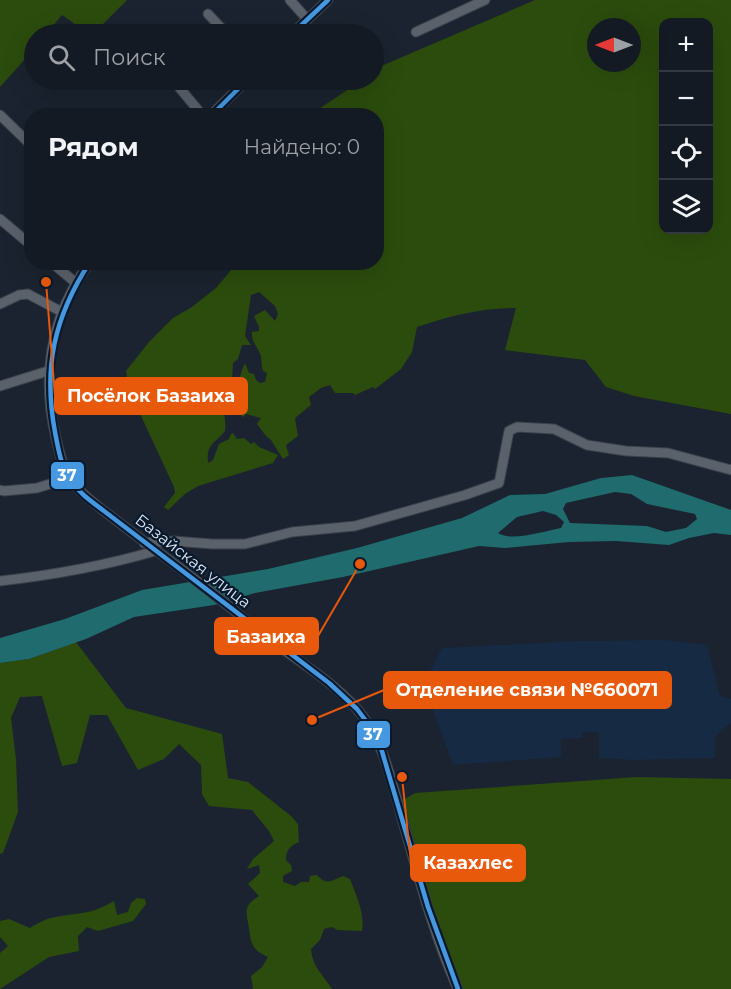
<!DOCTYPE html>
<html lang="ru">
<meta charset="utf-8">
<style>
body{margin:0;font-family:Montserrat,sans-serif;background:#1d232b;color:#f1f3f6}
.controls{position:absolute;right:18px;top:18px;display:grid;overflow:hidden;border-radius:12px;box-shadow:0 6px 24px #0002}
.controls button{width:54px;height:54px;display:grid;place-items:center;padding:0;border:0;border-bottom:2px solid #333841;background:#141a23;color:#f1f3f6;font:30px sans-serif}
.compass{position:absolute;left:587px;top:18px;width:54px;height:54px;border-radius:50%;background:#141a23;box-shadow:0 6px 24px #0002;rotate:270deg}
.list{margin:0;padding:0;list-style:none}
h2{display:flex;justify-content:space-between;align-items:center;height:78px;margin:0;padding:0 24px;font-size:26px}
h2 small{font-size:20px;font-weight:400;color:#9da1a6}
.icon{flex:none;width:33px;height:33px;fill:none;stroke:currentColor;stroke-width:2;stroke-linecap:round;stroke-linejoin:round}
.map{position:relative;flex:none;width:731px;height:989px;overflow:hidden}
.search{position:absolute;background:#141a23;box-shadow:0 6px 24px #0002;left:24px;top:24px;width:360px;height:66px;display:flex;align-items:center;gap:15px;box-sizing:border-box;padding:0 21px;border-radius:33px;color:#9da1a6;font-size:22px}
.panel{position:absolute;background:#141a23;box-shadow:0 6px 24px #0002;left:24px;top:108px;width:360px;height:162px;border-radius:24px}
.map>svg:first-child{display:block}
</style>
<div class="map">
<svg width="731" height="989" viewBox="0 0 731 989">
<rect width="100%" height="100%" fill="#1a232f"/>
<polygon fill="#172a43" points="665,640 707,645 720,696 731,699 731,723 715,737 715,758 632,760 599,758 599,732 582,732 582,738 561,739 561,757 453,765 425,688 429,673 442,648 579,641"/>
<g fill="#2c4c0d" fill-rule="evenodd">
<polygon points="0,0 127,0 93,34 89,34 62,15 46,34 34,34 34,49 0,87"/>
<path d="M535,0H731V414L634,396L606,387L585,360L505,350L516,308C481,308 450,316 417,327L412,352L401,369L375,389L373,387L355,395L353,393H335L330,385L321,388L309,397L311,405L295,418L298,436L286,445L289,455L283,459L271,440L266,436L257,424L261,418L246,414L243,417L240,414L239,407L224,401C221,407 227,420 225,431C215,444 206,443 208,463L213,460L219,444L229,439L231,434L233,433L237,439L244,438L251,444L254,442L259,447L278,455L273,463L198,486L185,494L168,510L164,507L175,493L174,487L130,392L126,371L149,342L173,318L192,307L216,288L237,263L376,262V116L310,115L362,80H374V71L379,67ZM664,22H708V230H664ZM596,27H632V63H596ZM259,292L275,306L278,314L275,321L265,310L254,316L259,327V331L252,332C251,342 258,347 261,356C262,361 261,366 263,371L267,373L265,382L260,383L256,380L254,374L249,373L245,363C239,375 239,387 230,398L226,392L227,387L232,382L233,363L238,359L242,345H251L245,336L251,295Z"/>
<path d="M76,642L126,708L222,734L228,778L248,782L291,816L298,824L299,842C290,846 286,850 286,860L291,865L292,871L283,876V882L295,886L301,882H309L310,876L317,875C327,886 330,881 343,876L350,879C356,895 365,913 362,931L337,930L332,927L324,929L320,940L311,949C313,968 322,973 332,989H253L251,976L262,967L268,957C252,950 251,944 249,928C246,911 243,906 259,896L248,884L260,873L259,865L247,869L253,859L274,841L269,831L252,810L209,806L202,794L201,765L179,744L164,759L138,770L107,715H90L77,763L62,766L42,696L20,697L11,718L16,759L18,812L3,853L0,854V663L29,659Z"/>
<polygon points="637,777 731,779 731,989 464,989 455,974 425,882 403,800 415,793"/>
<path d="M137,898L145,899L146,904L133,921L98,931L87,927L78,936L79,951L49,957L0,989V953L8,946L0,937V921L9,919L30,928C52,913 68,917 92,911C99,909 107,905 114,901L117,915L128,912L131,903Z"/>
</g>
<path fill="#1f6b6d" fill-rule="evenodd" d="M632,475L731,510V535L714,533L689,538L669,545L616,541L569,542L505,548L479,546L343,577L255,593L214,605L134,617L86,639L29,659L0,663V638L65,619L142,590L268,569L357,548L462,518L510,495L545,494L601,478ZM615,492L631,494L647,504L695,514L697,519L686,528L666,532L647,526L570,523L563,509L566,503ZM543,511L556,515L564,522L561,528C545,531 511,542 498,533L517,517Z"/>
<g fill="none" stroke-linecap="round" stroke-linejoin="round">
<g stroke="#3a414b" stroke-width="11">
<g id="minor">
<polyline points="290,0 307,19"/>
<polyline points="208,14 227,34"/>
<polyline points="416,32 485,0"/>
<polyline points="292,34 328,0"/>
<polyline points="173,80 203,116"/>
<polyline points="0,115 32,146"/>
<polyline points="210,116 247,80"/>
<polyline points="0,219 32,246"/>
<polyline points="51,262 76,283"/>
<path d="M90,262C51,315 41,375 56,438C59,452 63,469 71,481C80,493 93,502 104,511C126,528 147,544 169,560C206,587 240,616 276,644C304,665 334,683 357,709C384,740 392,784 403,822C419,878 434,936 458,989"/>
<polyline points="0,304 19,295 28,294 62,312"/>
<polyline points="0,386 48,371"/>
<polyline points="0,490 4,491 37,488 69,478"/>
<polyline points="144,543 174,541 212,544 245,544 292,532 355,526 465,495 499,483 509,431 517,427 554,429 587,445 626,451 668,453 731,470"/>
<path d="M0,581C53,575 104,566 155,551"/>
</g>
</g>
<use href="#minor" stroke="#5a616a" stroke-width="9"/>
<g stroke="#09192d" stroke-width="9">
<g id="bus-1">
<polyline points="292,34 328,0"/>
<polyline points="211,116 247,80"/>
<path d="M90,262C54,317 43,368 55,432C58,448 61,466 70,480C79,493 92,502 104,511L329,683L357,709L366,721L381,748L428,907L458,989"/>
</g>
</g>
<use href="#bus-1" stroke="#4699e1" stroke-width="4.5"/>
</g>
<g text-anchor="middle" dominant-baseline="central" stroke-width="4.5" stroke-linejoin="round" paint-order="stroke">
<g font-size="16" fill="#dce7f5" stroke="#09192d">
<text transform="translate(193 561) rotate(38)">Базайская улица</text>
</g>
</g>
<path fill="none" stroke="#e8590c" stroke-width="2" d="M46 282L55 396M360 564L318 636M312 720L384 690M402 777L411 863"/>
<g fill="#e8590c" stroke="#09192d" stroke-width="2">
<circle cx="46" cy="282" r="6"/>
<circle cx="360" cy="564" r="6"/>
<circle cx="312" cy="720" r="6"/>
<circle cx="402" cy="777" r="6"/>
</g>
<g fill="#e8590c" stroke="#e8590c" stroke-width="2">
<rect x="55" y="378" width="192" height="36" rx="6"/>
<rect x="215" y="618" width="103" height="36" rx="6"/>
<rect x="384" y="672" width="287" height="36" rx="6"/>
<rect x="411" y="845" width="114" height="36" rx="6"/>
</g>
<g font-size="18" text-anchor="middle" font-weight="bold" fill="#fff">
<text x="151" y="402">Посёлок Базаиха</text>
<text x="266" y="643">Базаиха</text>
<text x="527" y="696">Отделение связи №660071</text>
<text x="468" y="869">Казахлес</text>
</g>
<g stroke="#09192d" stroke-width="2">
<rect x="50" y="461" width="35" height="29" rx="6" fill="#4699e1"/>
<rect x="356" y="720" width="35" height="29" rx="6" fill="#4699e1"/>
</g>
<g font-size="16" text-anchor="middle" font-weight="bold" fill="#fff">
<text x="67" y="481">37</text>
<text x="373" y="740">37</text>
</g>
</svg>
<div class="controls">
<button>+</button>
<button>−</button>
<button><svg class="icon" aria-label="locate" viewBox="0 0 24 24"><circle cx="12" cy="12" r="6"/><path d="M12 2v4M12 18v4M2 12h4M18 12h4"/></svg></button>
<button><svg class="icon" aria-label="layers" viewBox="0 0 24 24"><path d="M12 4l9 5-9 5-9-5zM3 14l9 5 9-5"/></svg></button>
</div>
<svg class="compass" viewBox="-18 -18 36 36"><path d="M0-13l5 13h-10z" fill="#e53935"/><path d="M0 13l5-13h-10z" fill="#9da1a6"/></svg>
<div class="search"><svg class="icon" aria-label="search" viewBox="0 0 24 24"><circle cx="10" cy="10" r="6"/><path d="M15 15l6 6"/></svg>Поиск</div>
<section class="panel">
<h2>Рядом<small>Найдено: 0</small></h2>
<ul class="list">
</ul>
</section>
</div>
